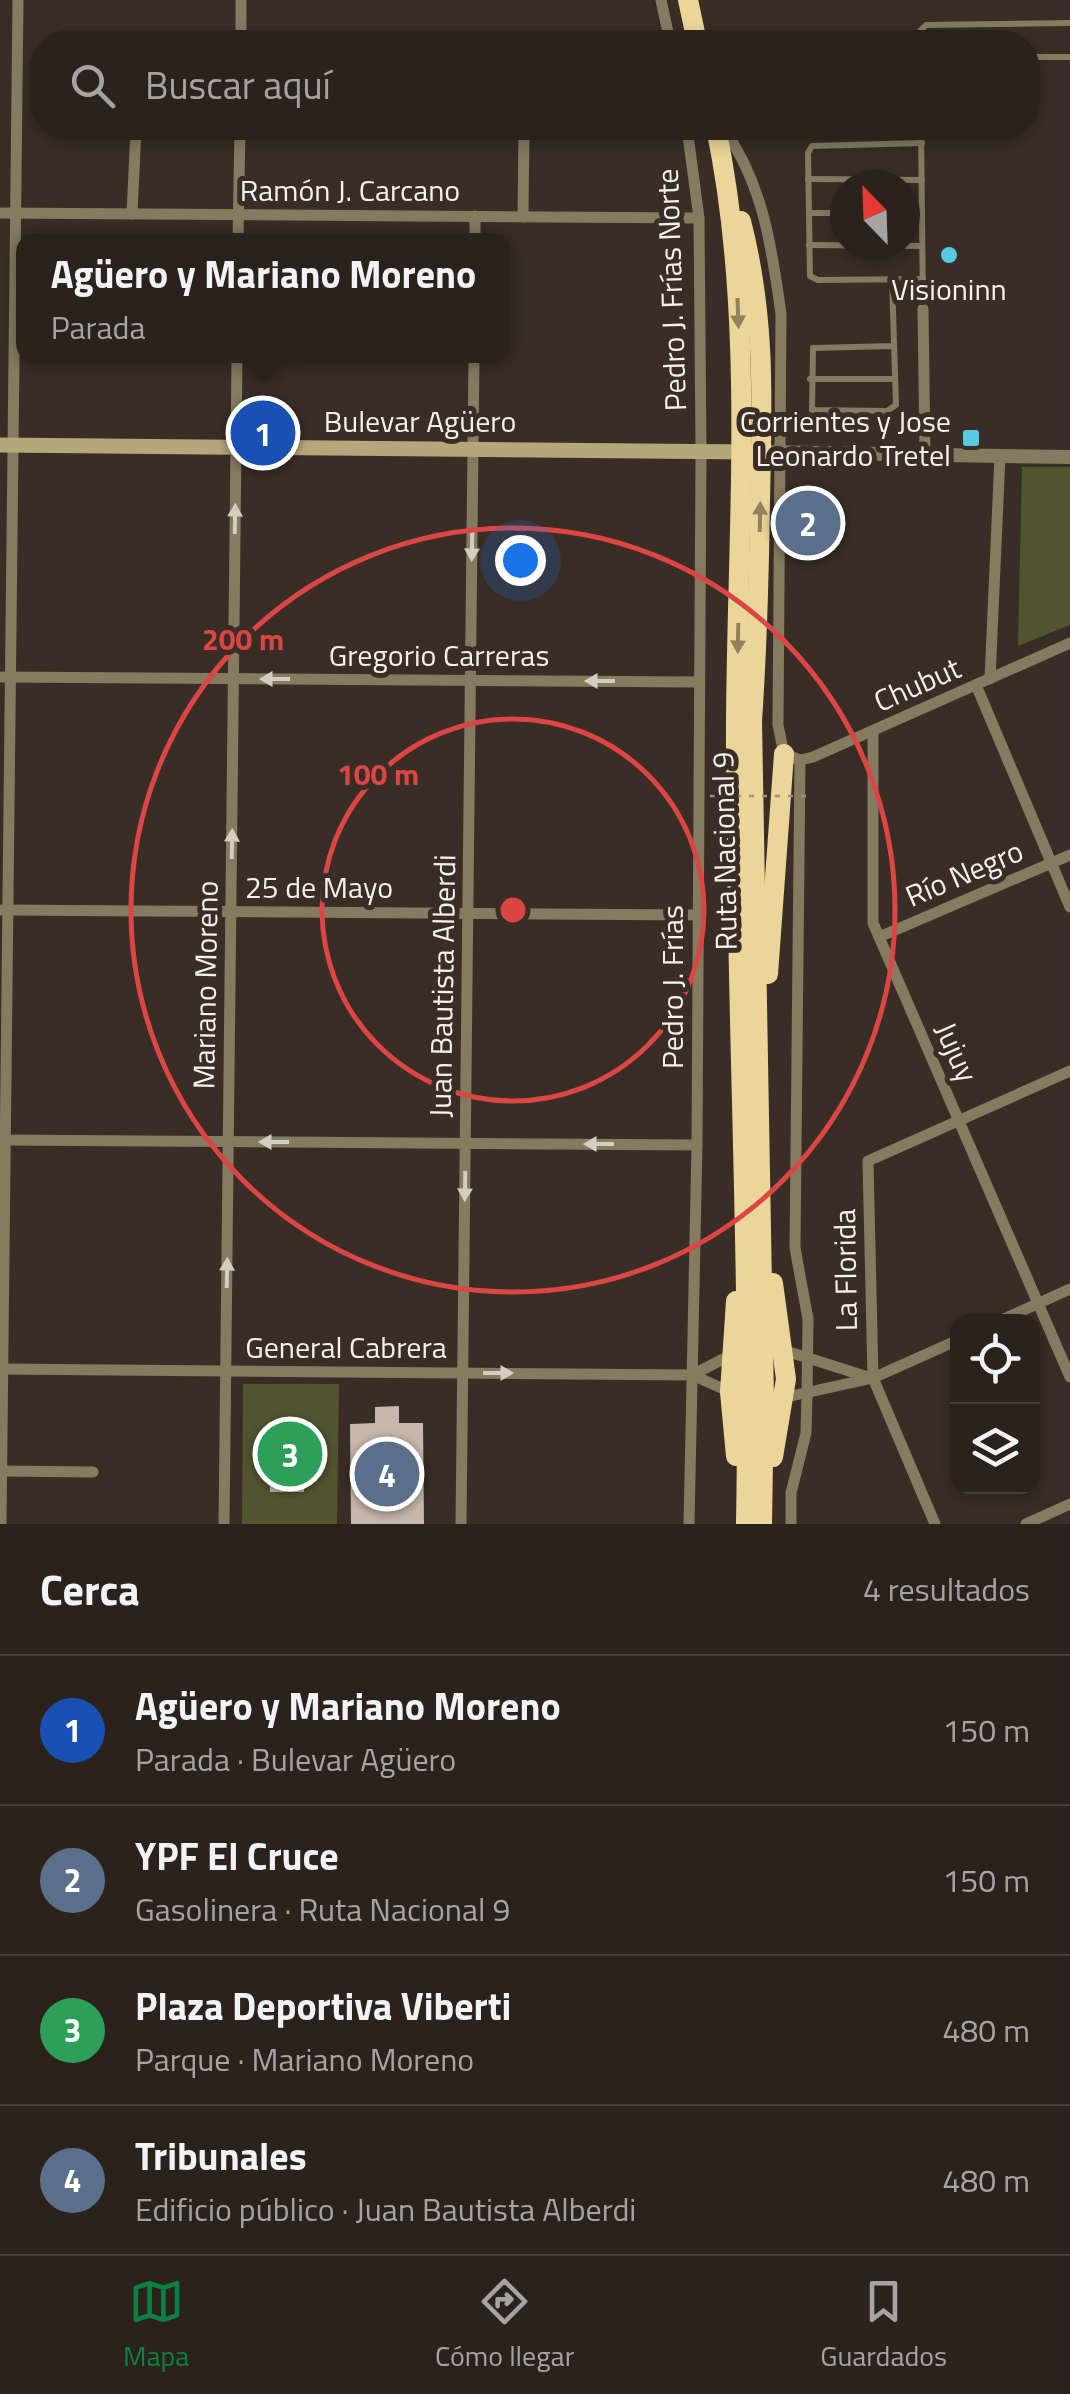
<!DOCTYPE html>
<html lang="es">
<meta charset="utf-8">
<style>
body{margin:0;font-family:"Titillium Web",sans-serif;background:#332a25;color:#f1f3f6}
.controls{position:absolute;right:30px;bottom:30px;display:grid;overflow:hidden;border-radius:20px;box-shadow:0 5px 15px #0003}
.controls button{width:90px;height:90px;display:grid;place-items:center;padding:0;border:0;border-bottom:2px solid #473f3b;background:#2b221c;color:#f1f3f6;font:50px sans-serif}
.compass{position:absolute;left:830px;top:170px;width:90px;height:90px;border-radius:50%;background:#2b221c;box-shadow:0 5px 15px #0003;rotate:337deg}
.you{position:absolute;left:520px;top:560px;width:35px;height:35px;margin:-25px;border:8px solid #fff;border-radius:50%;background:#1a73e8;box-shadow:0 0 0 15px #1a73e833}
.badge{display:grid;place-items:center;width:65px;height:65px;border-radius:50%;background:#0b8043;color:#fff;font-size:32px;font-weight:700}
.pin{position:absolute;translate:-50% -50%;border:5px solid #fff;box-shadow:0 2px 10px #0006}
.popup{position:absolute;left:16px;top:233px;width:495px;height:130px;box-sizing:border-box;display:grid;place-content:center;border-radius:20px;background:#2b221c;filter:drop-shadow(0 2px 8px #0005);font-size:32px;white-space:nowrap;color:#a6a4a3}
.popup b{font-size:38px;color:#f1f3f6}
.popup::after{content:'';position:absolute;left:50%;top:100%;margin-left:-20px;border:20px solid transparent;border-top-color:#2b221c}
.list{margin:0;padding:0;list-style:none}
h2{display:flex;justify-content:space-between;align-items:center;height:130px;margin:0;padding:0 40px;font-size:42px}
h2 small{font-size:32px;font-weight:400;color:#a6a4a3}
.list li{display:grid;grid-template-columns:65px 1fr auto;gap:30px;align-items:center;box-sizing:border-box;height:150px;padding:0 40px;border-top:2px solid #473f3b}
.list b{display:block;font-size:38px;white-space:nowrap}
.list p{margin:0;font-size:32px;white-space:nowrap;color:#a6a4a3}
.list em{font-size:32px;font-style:normal;color:#a6a4a3}
.icon{flex:none;width:55px;height:55px;fill:none;stroke:currentColor;stroke-width:2;stroke-linecap:round;stroke-linejoin:round}
.map{position:relative;flex:none;width:1070px;height:1524px;overflow:hidden}
.search{position:absolute;background:#2b221c;box-shadow:0 5px 15px #0003;left:30px;right:30px;top:30px;height:110px;display:flex;align-items:center;gap:25px;box-sizing:border-box;padding:0 35px;border-radius:40px;color:#a6a4a3;font-size:38px}
.sheet{height:730px;background:#2b221c}
nav{display:flex;justify-content:space-around;align-items:center;box-sizing:border-box;height:140px;border-top:2px solid #473f3b;background:#2b221c;font-size:28px;color:#a6a4a3}
nav a{display:grid;justify-items:center;gap:5px}
nav .on{color:#0b8043}
.map>svg:first-child{display:block}
</style>
<div class="map">
<svg width="1070" height="1524" viewBox="0 0 1070 1524">
<rect width="100%" height="100%" fill="#392d25"/>
<g fill="#51552f">
<polygon points="1022,467 1070,467 1070,625 1018,646"/>
<polygon points="243,1384 339,1384 337,1524 242,1524"/>
</g>
<g fill="#c7b7ad">
<polygon points="399,1406 399,1423 423,1423 424,1524 351,1524 350,1424 375,1423 375,1407"/>
<rect x="270" y="1440" width="34" height="52"/>
</g>
<g fill="none" stroke-linecap="round" stroke-linejoin="round">
<g stroke="#847b61" stroke-width="6">
<polyline points="920,42 919,32 926,25 1070,23"/>
<polyline points="1028,57 1070,57"/>
<polyline points="921,128 923,308"/>
<polyline points="922,143 812,146 808,153 810,276 818,280 923,279"/>
<polyline points="808,179 922,180"/>
<polyline points="905,212 922,212"/>
<polyline points="809,213 845,213"/>
<polyline points="809,245 922,246"/>
<polyline points="892,280 896,405 887,411 812,410 813,348 894,346"/>
<polyline points="810,379 895,379"/>
</g>
<g stroke="#847b61" stroke-width="11">
<polyline points="661,0 670,42"/>
<polyline points="241,42 241,0"/>
<polyline points="687,128 699,218 701,451 697,1145 689,1524"/>
<path d="M723,128C763,183 772,248 781,314L778,725L784,754L800,760L813,757L1070,643"/>
<polyline points="0,213 699,218"/>
<polyline points="132,214 136,128"/>
<polyline points="523,217 524,128"/>
<polyline points="238,240 240,128"/>
<polyline points="475,240 475,216"/>
<polyline points="923,309 925,454"/>
<polyline points="0,677 698,682"/>
<polyline points="990,679 1000,456"/>
<polyline points="976,685 1070,907"/>
<polyline points="873,732 873,923 1070,1377"/>
<polyline points="0,910 697,915"/>
<polyline points="879,937 1070,855"/>
<polyline points="1,1140 697,1145"/>
<polyline points="997,1322 1070,1289"/>
<polyline points="783,1350 868,1377"/>
<polyline points="0,1369 692,1375 735,1394"/>
<polyline points="692,1375 731,1355"/>
<polyline points="782,1398 873,1378 958,1340"/>
<polyline points="2,1471 93,1472"/>
<polyline points="1,1524 18,0"/>
<polyline points="224,1524 237,356"/>
<polyline points="461,1524 474,356"/>
<polyline points="791,1524 791,1493 806,1433 807,1395 808,1319 795,1248 800,760"/>
<polyline points="935,1524 873,1378 868,1161 1070,1071"/>
<polyline points="1026,1524 1070,1504"/>
</g>
<polyline stroke="#847b61" stroke-width="14" points="761,452 1070,457"/>
<polyline stroke="#b5a67b" stroke-width="15" points="0,445 751,452"/>
<g stroke="#ebd598" stroke-width="20">
<polyline points="688,0 697,42"/>
<path d="M716,128C756,319 737,528 736,723C735,990 751,1257 746,1524"/>
<path d="M741,221C766,319 762,401 760,501C759,574 757,648 752,721L764,1399L762,1524"/>
<polyline points="768,974 784,754"/>
<polyline points="773,1283 786,1379 773,1457"/>
<polyline points="736,1456 730,1392 736,1301"/>
</g>
<polyline stroke="#9b918a" stroke-width="2.5" stroke-dasharray="5 8" stroke-linecap="butt" points="710,796 808,796"/>
</g>
<defs><path id="oneway-solid" d="M-6-.8H1V-3.2L6.5 0L1 3.2V.8H-6Z" transform="scale(2.5)"/></defs>
<g fill="#92815e">
<use href="#oneway-solid" transform="translate(738 313) rotate(88)"/>
<use href="#oneway-solid" transform="translate(760 517) rotate(-89)"/>
<use href="#oneway-solid" transform="translate(738 638) rotate(91)"/>
</g>
<g fill="#d5cdc2">
<use href="#oneway-solid" transform="translate(235 519) rotate(-89)"/>
<use href="#oneway-solid" transform="translate(472 546) rotate(91)"/>
<use href="#oneway-solid" transform="translate(275 679) rotate(-180)"/>
<use href="#oneway-solid" transform="translate(600 681) rotate(-180)"/>
<use href="#oneway-solid" transform="translate(232 844) rotate(-89)"/>
<use href="#oneway-solid" transform="translate(274 1142) rotate(-180)"/>
<use href="#oneway-solid" transform="translate(599 1144) rotate(-180)"/>
<use href="#oneway-solid" transform="translate(465 1186) rotate(91)"/>
<use href="#oneway-solid" transform="translate(227 1273) rotate(-89)"/>
<use href="#oneway-solid" transform="translate(498 1373)"/>
</g>
<g fill="none" stroke="#db4645" stroke-width="5">
<circle cx="513" cy="910" r="191"/>
<circle cx="513" cy="910" r="382"/>
</g>
<g fill="#58c9e3" stroke="#392d25" stroke-width="4">
<circle cx="949" cy="255" r="10"/>
<rect x="961" y="428" width="20" height="20" rx="5"/>
</g>
<g text-anchor="middle" dominant-baseline="central" stroke-width="10" stroke-linejoin="round" paint-order="stroke">
<g font-size="30" fill="#f8f0eb" stroke="#392d25">
<text x="350" y="190">Ramón J. Carcano</text>
<text transform="translate(671 290) rotate(-92)">Pedro J. Frías Norte</text>
<text x="420" y="421">Bulevar Agüero</text>
<text x="439" y="655">Gregorio Carreras</text>
<text transform="translate(917 684) rotate(-24)">Chubut</text>
<text transform="translate(724 851) rotate(-91)">Ruta Nacional 9</text>
<text transform="translate(964 873) rotate(-23)">Río Negro</text>
<text x="319" y="887">25 de Mayo</text>
<text transform="translate(205 985) rotate(-89)">Mariano Moreno</text>
<text transform="translate(442 986) rotate(-89)">Juan Bautista Alberdi</text>
<text transform="translate(672 987) rotate(-90)">Pedro J. Frías</text>
<text transform="translate(957 1052) rotate(66)">Jujuy</text>
<text transform="translate(845 1270) rotate(-91)">La Florida</text>
<text x="346" y="1347">General Cabrera</text>
</g>
<g font-size="30" fill="#f8f0eb" stroke="#392d25">
<text x="949" y="289">Visioninn</text>
<text x="951" y="421" text-anchor="end">Corrientes y Jose<tspan x="951" dy="34">Leonardo Tretel</tspan></text>
</g>
</g>
<circle cx="513" cy="910" r="15" fill="#db4645" stroke="#392d25" stroke-width="5"/>
<g font-size="30" text-anchor="middle" font-weight="bold" fill="#db4645" stroke="#392d25" stroke-width="10" stroke-linejoin="round" paint-order="stroke">
<text x="243" y="650">200 m</text>
<text x="378" y="785">100 m</text>
</g>
</svg>
<div class="controls">
<button><svg class="icon" aria-label="locate" viewBox="0 0 24 24"><circle cx="12" cy="12" r="6"/><path d="M12 2v4M12 18v4M2 12h4M18 12h4"/></svg></button>
<button><svg class="icon" aria-label="layers" viewBox="0 0 24 24"><path d="M12 4l9 5-9 5-9-5zM3 14l9 5 9-5"/></svg></button>
</div>
<svg class="compass" viewBox="-18 -18 36 36"><path d="M0-13l5 13h-10z" fill="#e53935"/><path d="M0 13l5-13h-10z" fill="#a6a4a3"/></svg>
<div class="you"></div>
<div class="pin badge" style="left:263px;top:433px;background:#1a4fb4">1</div>
<div class="popup"><b>Agüero y Mariano Moreno</b>Parada</div>
<div class="pin badge" style="left:808px;top:523px;background:#5c6f8a">2</div>
<div class="pin badge" style="left:290px;top:1454px;background:#2e9e5b">3</div>
<div class="pin badge" style="left:387px;top:1474px;background:#5c6f8a">4</div>
<div class="search"><svg class="icon" aria-label="search" viewBox="0 0 24 24"><circle cx="10" cy="10" r="6"/><path d="M15 15l6 6"/></svg>Buscar aquí</div>
</div>
<section class="sheet">
<h2>Cerca<small>4 resultados</small></h2>
<ul class="list">
<li><span class="badge" style="background:#1a4fb4">1</span><div><b>Agüero y Mariano Moreno</b><p>Parada · Bulevar Agüero</p></div><em>150 m</em></li>
<li><span class="badge" style="background:#5c6f8a">2</span><div><b>YPF El Cruce</b><p>Gasolinera · Ruta Nacional 9</p></div><em>150 m</em></li>
<li><span class="badge" style="background:#2e9e5b">3</span><div><b>Plaza Deportiva Viberti</b><p>Parque · Mariano Moreno</p></div><em>480 m</em></li>
<li><span class="badge" style="background:#5c6f8a">4</span><div><b>Tribunales</b><p>Edificio público · Juan Bautista Alberdi</p></div><em>480 m</em></li>
</ul>
</section>
<nav>
<a class="on"><svg class="icon" aria-label="map" viewBox="0 0 24 24"><path d="M3 6l6-2 6 2 6-2v14l-6 2-6-2-6 2zM9 4v14M15 6v14"/></svg>Mapa</a>
<a><svg class="icon" aria-label="directions" viewBox="0 0 24 24"><path d="M12 3l9 9-9 9-9-9zM9 14v-3h6M13 9l2 2-2 2"/></svg>Cómo llegar</a>
<a><svg class="icon" aria-label="saved" viewBox="0 0 24 24"><path d="M7 4h10v16l-5-4-5 4z"/></svg>Guardados</a>
</nav>
